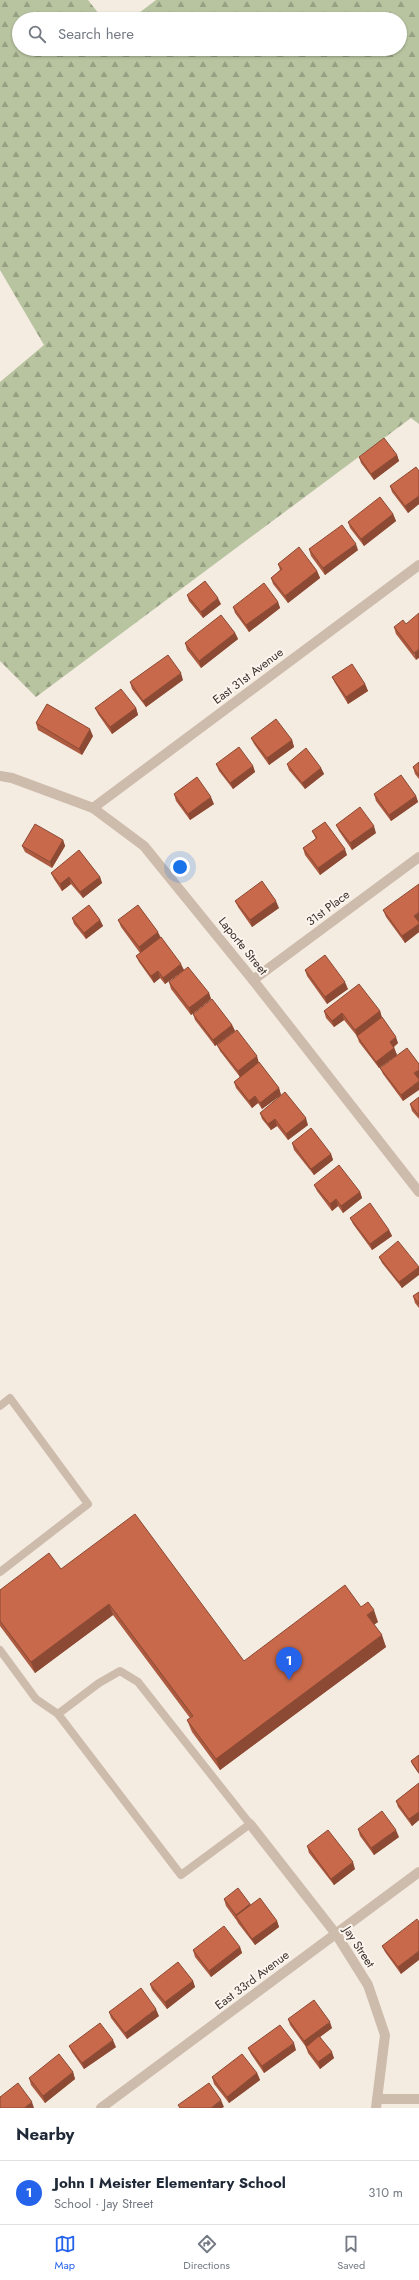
<!DOCTYPE html>
<meta charset="utf-8">
<style>
body{margin:0;font-family:Jost,sans-serif;background:#f2f2f3;color:#1f2937}
.you{position:absolute;left:180px;top:867px;width:14px;height:14px;margin:-10px;border:3px solid #fff;border-radius:50%;background:#1a73e8;box-shadow:0 0 0 6px #1a73e833}
.badge{display:grid;place-items:center;width:26px;height:26px;border-radius:50%;background:#2563eb;color:#fff;font-size:13px;font-weight:700}
.pin{position:absolute;translate:-50% -33px;filter:drop-shadow(0 1px 2px #0008)}
.pin::after{content:'';position:absolute;top:21px;width:14px;height:12px;background:inherit;clip-path:polygon(0 0,100% 0,50% 100%)}
.list{margin:0;padding:0;list-style:none}
h2{display:flex;justify-content:space-between;align-items:center;height:52px;margin:0;padding:0 16px;font-size:17px}
h2 small{font-size:13px;font-weight:400;color:#747a83}
.list li{display:grid;grid-template-columns:26px 1fr auto;gap:12px;align-items:center;box-sizing:border-box;height:64px;padding:0 16px;border-top:1px solid #e0e1e3}
.list b{display:block;font-size:15px;white-space:nowrap}
.list p{margin:0;font-size:13px;white-space:nowrap;color:#747a83}
.list em{font-size:13px;font-style:normal;color:#747a83}
.icon{flex:none;width:22px;height:22px;fill:none;stroke:currentColor;stroke-width:2;stroke-linecap:round;stroke-linejoin:round}
.map{position:relative;flex:none;width:419px;height:2108px;overflow:hidden}
.search{position:absolute;background:#fff;box-shadow:0 1px 3px #0004;left:12px;right:12px;top:12px;height:44px;display:flex;align-items:center;gap:10px;box-sizing:border-box;padding:0 14px;border-radius:22px;color:#747a83;font-size:15px}
.sheet{height:116px;background:#fff}
nav{display:flex;justify-content:space-around;align-items:center;box-sizing:border-box;height:56px;border-top:1px solid #e0e1e3;background:#fff;font-size:11px;color:#747a83}
nav a{display:grid;justify-items:center;gap:2px}
nav .on{color:#2563eb}
.map>svg:first-child{display:block}
</style>
<div class="map">
<svg width="419" height="2108" viewBox="0 0 419 2108">
<defs>
<pattern id="forest-firs" width="22" height="20" patternUnits="userSpaceOnUse"><rect width="22" height="20" fill="#b8c4a0"/><path d="M5 1l3.5 6h-7zM16 11l3.5 6h-7z" fill="#97a083"/></pattern>
</defs>
<rect width="100%" height="100%" fill="#f4ebe1"/>
<polygon fill="url(#forest-firs)" points="0,0 88,0 103,19 19,19 19,49 400,49 400,19 131,19 156,0 419,0 419,424 411,418 36,697 0,661 0,382 44,345 0,270"/>
<g fill="none" stroke-linecap="round" stroke-linejoin="round">
<g stroke="#cdbbac" stroke-width="8">
<polyline points="0,1406 10,1398 88,1504 0,1572"/>
<polyline points="0,1650 36,1699 58,1714"/>
<polygon points="120,1671 138,1682 250,1824 181,1875 58,1714 99,1683"/>
</g>
<g stroke="#cdbbac" stroke-width="10">
<polyline points="0,776 12,778 93,808 144,846 253,980 419,1192"/>
<polyline points="93,808 419,565"/>
<polyline points="253,980 419,857"/>
<polyline points="250,1824 336,1934 368,1985 385,2035 376,2108"/>
<polyline points="377,2099 419,2099"/>
<polyline points="101,2108 419,1872"/>
</g>
</g>
<g fill="#ac5a40">
<polygon points="397,455 399,461 374,480 361,463 359,457"/>
<polygon points="419,471 419,504 408,513 392,492 390,486"/>
<polygon points="393,514 396,521 364,546 350,528 348,522"/>
<polygon points="309,549 358,550 325,575 311,556"/>
<polygon points="278,564 317,571 320,578 288,603 273,584 271,578 280,570"/>
<polygon points="187,595 221,604 203,618 189,601"/>
<polygon points="278,602 280,608 249,632 235,613 233,607"/>
<polygon points="406,624 416,660 396,634 394,627"/>
<polygon points="235,633 238,639 201,668 187,650 185,643"/>
<polygon points="332,677 365,684 368,691 348,704 335,683"/>
<polygon points="183,680 146,707 132,689 130,682"/>
<polygon points="95,708 136,708 138,715 112,734 98,714"/>
<polygon points="36,723 93,736 82,755 38,730"/>
<polygon points="251,738 292,740 294,747 269,765 254,744"/>
<polygon points="419,762 419,779 415,774 413,767"/>
<polygon points="216,764 253,766 255,772 233,789 219,771"/>
<polygon points="287,764 321,768 324,774 305,789 289,770"/>
<polygon points="174,794 214,804 190,820 176,801"/>
<polygon points="374,794 416,796 418,802 391,821 376,801"/>
<polygon points="336,825 376,833 352,850 339,831"/>
<polygon points="312,831 347,855 320,875 305,855 303,848 316,839"/>
<polygon points="63,840 65,846 52,868 25,852 22,846"/>
<polygon points="51,873 100,877 102,883 83,898 71,884 62,891 54,879"/>
<polygon points="235,901 279,908 252,927 238,907"/>
<polygon points="383,910 418,921 419,922 419,932 405,943 386,917"/>
<polygon points="72,918 100,920 103,926 86,939 74,924"/>
<polygon points="118,920 161,938 184,970 165,984 160,978 154,983 139,962 136,956 140,953 121,927"/>
<polygon points="305,970 348,989 327,1004 307,976"/>
<polygon points="169,982 209,993 211,999 191,1015 171,989"/>
<polygon points="324,1011 380,1011 382,1018 398,1043 394,1047 397,1055 379,1068 359,1042 357,1036 344,1020 334,1027 326,1018"/>
<polygon points="193,1014 232,1025 235,1031 215,1046 195,1020"/>
<polygon points="217,1045 259,1063 279,1088 281,1095 262,1109 258,1103 252,1108 236,1088 234,1082 240,1077 220,1051"/>
<polygon points="380,1068 418,1078 403,1101 383,1074"/>
<polygon points="419,1097 419,1119 412,1111 410,1104"/>
<polygon points="260,1113 308,1125 288,1140 277,1126 271,1130 262,1119"/>
<polygon points="292,1143 331,1154 333,1160 314,1175 294,1150"/>
<polygon points="314,1185 360,1192 362,1198 343,1213 338,1206 332,1211 317,1191"/>
<polygon points="350,1218 389,1230 392,1236 372,1250 353,1224"/>
<polygon points="379,1257 419,1268 402,1288 382,1263"/>
<polygon points="419,1292 419,1308 415,1303 413,1296"/>
<polygon points="61,1569 244,1661 361,1607 378,1622 374,1624 386,1647 220,1770 192,1732 187,1720 190,1718 113,1615 35,1673 0,1626 0,1590"/>
<polygon points="419,1755 419,1774 412,1764 411,1761"/>
<polygon points="419,1783 419,1820 412,1826 398,1807 396,1801"/>
<polygon points="358,1829 399,1837 374,1855 360,1836"/>
<polygon points="307,1846 355,1869 334,1885 309,1853"/>
<polygon points="224,1899 250,1904 251,1905 277,1921 279,1927 255,1945 238,1923 237,1921 226,1906"/>
<polygon points="419,1922 401,1974 385,1952 382,1946"/>
<polygon points="240,1947 242,1953 211,1977 195,1957 193,1950"/>
<polygon points="193,1981 195,1987 167,2009 152,1990 150,1984"/>
<polygon points="109,2012 159,2016 127,2039 111,2018"/>
<polygon points="288,2019 332,2028 320,2037 334,2058 320,2069 308,2053 306,2047 290,2025"/>
<polygon points="69,2046 116,2047 84,2069 72,2052"/>
<polygon points="248,2048 296,2050 264,2073 251,2054"/>
<polygon points="73,2072 75,2079 45,2103 31,2085 29,2078"/>
<polygon points="257,2073 260,2080 229,2103 214,2084 212,2077"/>
</g>
<g fill="#8c4a34">
<polygon points="397,455 399,461 374,480 371,474"/>
<polygon points="419,496 419,504 408,513 405,506"/>
<polygon points="393,514 396,521 364,546 361,539"/>
<polygon points="356,544 358,550 325,575 323,568"/>
<polygon points="317,571 320,578 288,603 285,596"/>
<polygon points="218,598 221,604 203,618 201,612"/>
<polygon points="278,602 280,608 249,632 246,625"/>
<polygon points="235,633 238,639 201,668 199,661"/>
<polygon points="419,649 419,658 416,660 414,653"/>
<polygon points="181,673 183,680 146,707 143,701"/>
<polygon points="365,684 368,691 348,704 346,697"/>
<polygon points="136,708 138,715 112,734 110,727"/>
<polygon points="90,729 93,736 82,755 79,749"/>
<polygon points="292,740 294,747 269,765 267,758"/>
<polygon points="253,766 255,772 233,789 230,783"/>
<polygon points="321,768 324,774 305,789 302,783"/>
<polygon points="416,796 418,802 391,821 389,815"/>
<polygon points="211,797 214,804 190,820 188,814"/>
<polygon points="374,826 376,833 352,850 350,843"/>
<polygon points="63,840 65,846 52,868 50,862"/>
<polygon points="345,849 347,855 320,875 318,868"/>
<polygon points="69,877 71,884 62,891 60,884"/>
<polygon points="100,877 102,883 83,898 80,892"/>
<polygon points="276,901 279,908 252,927 250,920"/>
<polygon points="419,912 419,921 417,922 414,916"/>
<polygon points="100,920 103,926 86,939 84,933"/>
<polygon points="419,924 419,932 405,943 402,936"/>
<polygon points="158,932 161,938 141,953 139,947"/>
<polygon points="181,964 184,970 165,984 163,978"/>
<polygon points="158,971 160,978 154,983 151,976"/>
<polygon points="345,982 348,989 327,1004 325,997"/>
<polygon points="209,993 211,999 191,1015 189,1008"/>
<polygon points="380,1011 382,1018 357,1037 355,1030"/>
<polygon points="342,1013 344,1020 334,1027 332,1021"/>
<polygon points="232,1025 235,1031 215,1046 213,1040"/>
<polygon points="396,1037 398,1043 392,1048 390,1042"/>
<polygon points="394,1048 397,1055 379,1068 376,1062"/>
<polygon points="257,1056 259,1063 240,1078 238,1071"/>
<polygon points="419,1070 419,1078 417,1080 414,1073"/>
<polygon points="419,1081 419,1090 403,1101 401,1095"/>
<polygon points="279,1088 281,1095 262,1109 260,1103"/>
<polygon points="255,1096 258,1103 252,1108 249,1101"/>
<polygon points="306,1118 308,1125 288,1140 286,1134"/>
<polygon points="275,1119 277,1126 271,1130 268,1124"/>
<polygon points="331,1154 333,1160 314,1175 311,1169"/>
<polygon points="360,1192 362,1198 343,1213 341,1206"/>
<polygon points="336,1199 338,1206 332,1211 330,1204"/>
<polygon points="389,1230 392,1236 372,1250 370,1244"/>
<polygon points="419,1267 419,1275 402,1288 399,1282"/>
<polygon points="109,1604 113,1615 35,1673 31,1662"/>
<polygon points="374,1610 378,1622 371,1627 367,1615"/>
<polygon points="382,1635 386,1647 220,1770 216,1759"/>
<polygon points="419,1812 419,1820 412,1826 409,1819"/>
<polygon points="396,1830 399,1837 374,1855 371,1848"/>
<polygon points="353,1862 355,1869 334,1885 331,1879"/>
<polygon points="250,1904 253,1910 237,1917 236,1915"/>
<polygon points="277,1921 279,1927 255,1945 252,1939"/>
<polygon points="240,1947 242,1953 211,1977 209,1971"/>
<polygon points="419,1951 419,1960 401,1974 398,1967"/>
<polygon points="193,1981 195,1987 167,2009 165,2002"/>
<polygon points="156,2009 159,2016 127,2039 125,2033"/>
<polygon points="330,2022 332,2028 306,2047 304,2041"/>
<polygon points="113,2040 116,2047 84,2069 82,2063"/>
<polygon points="294,2043 296,2050 264,2073 262,2066"/>
<polygon points="332,2052 334,2058 320,2069 318,2062"/>
<polygon points="73,2072 75,2079 45,2103 43,2096"/>
<polygon points="257,2073 260,2080 229,2103 227,2097"/>
<polygon points="221,2100 224,2107 222,2108 211,2108"/>
<polygon points="32,2102 34,2108 24,2108"/>
</g>
<g fill="#c8694b" stroke="#8c4a34">
<polygon points="384,438 397,455 371,474 359,457"/>
<polygon points="416,467 419,471 419,496 405,506 390,486"/>
<polygon points="380,497 393,514 361,539 348,522"/>
<polygon points="342,525 356,544 323,568 309,549"/>
<polygon points="299,547 317,571 285,596 271,578 282,569 278,564"/>
<polygon points="205,581 218,598 201,612 187,595"/>
<polygon points="264,583 278,602 246,625 233,607"/>
<polygon points="419,613 419,649 414,653 394,627 403,620 406,624"/>
<polygon points="221,615 235,633 199,661 185,643"/>
<polygon points="168,655 181,673 143,701 130,682"/>
<polygon points="352,664 365,684 346,697 332,677"/>
<polygon points="121,689 136,708 110,727 95,708"/>
<polygon points="47,704 90,729 79,749 36,723"/>
<polygon points="276,719 292,740 267,758 251,738"/>
<polygon points="239,747 253,766 230,783 216,764"/>
<polygon points="306,748 321,768 302,783 287,764"/>
<polygon points="419,762 419,776 413,767"/>
<polygon points="401,775 416,796 389,815 374,794"/>
<polygon points="197,777 211,797 188,814 174,794"/>
<polygon points="360,807 374,826 350,843 336,825"/>
<polygon points="325,822 345,849 318,868 303,848 317,838 312,831"/>
<polygon points="35,824 63,840 50,862 22,846"/>
<polygon points="79,850 100,877 80,892 69,877 60,884 51,873"/>
<polygon points="262,881 276,901 250,920 235,901"/>
<polygon points="419,884 419,912 414,916 419,922 419,924 402,936 383,910"/>
<polygon points="89,905 100,920 84,933 72,918"/>
<polygon points="138,905 158,932 139,947 118,920"/>
<polygon points="161,937 181,964 163,978 158,971 151,976 136,956"/>
<polygon points="325,955 345,982 325,997 305,970"/>
<polygon points="188,967 209,993 189,1008 169,982"/>
<polygon points="359,984 380,1011 355,1030 342,1013 332,1021 324,1011"/>
<polygon points="212,999 232,1025 213,1040 193,1014"/>
<polygon points="382,1017 396,1037 390,1042 394,1048 376,1062 357,1036"/>
<polygon points="237,1030 257,1056 238,1071 217,1045"/>
<polygon points="407,1048 419,1064 419,1070 414,1073 419,1079 419,1081 401,1095 380,1068"/>
<polygon points="259,1062 279,1088 260,1103 255,1096 249,1101 234,1082"/>
<polygon points="285,1092 306,1118 286,1134 275,1119 268,1124 260,1113"/>
<polygon points="419,1097 419,1116 410,1104"/>
<polygon points="311,1128 331,1154 311,1169 292,1143"/>
<polygon points="339,1165 360,1192 341,1206 336,1199 330,1204 314,1185"/>
<polygon points="370,1203 389,1230 370,1244 350,1218"/>
<polygon points="398,1241 419,1267 399,1282 379,1257"/>
<polygon points="419,1292 419,1304 413,1296"/>
<polygon points="135,1514 244,1661 345,1585 361,1607 368,1602 374,1610 367,1615 382,1635 216,1759 187,1720 193,1716 109,1604 31,1662 0,1621 0,1590 49,1553 61,1569"/>
<polygon points="419,1755 419,1773 411,1761"/>
<polygon points="419,1783 419,1812 409,1819 396,1801"/>
<polygon points="382,1811 396,1830 371,1848 358,1829"/>
<polygon points="328,1830 353,1862 331,1879 307,1846"/>
<polygon points="238,1888 250,1904 236,1915 224,1899"/>
<polygon points="260,1898 277,1921 252,1939 236,1916"/>
<polygon points="417,1919 419,1922 419,1951 398,1967 382,1946"/>
<polygon points="224,1926 240,1947 209,1971 193,1950"/>
<polygon points="178,1962 193,1981 165,2002 150,1984"/>
<polygon points="141,1988 156,2009 125,2033 109,2012"/>
<polygon points="314,2000 330,2022 304,2041 288,2019"/>
<polygon points="100,2023 113,2040 82,2063 69,2046"/>
<polygon points="280,2025 294,2043 262,2066 248,2048"/>
<polygon points="319,2036 332,2052 318,2062 306,2047"/>
<polygon points="59,2054 73,2072 43,2096 29,2078"/>
<polygon points="242,2054 257,2073 227,2097 212,2077"/>
<polygon points="18,2083 32,2102 24,2108 0,2108 0,2097"/>
<polygon points="209,2083 221,2100 211,2108 180,2108 178,2105"/>
</g>
<g text-anchor="middle" dominant-baseline="central" stroke-width="4" stroke-linejoin="round" paint-order="stroke">
<g font-size="12" fill="#3b302b" stroke="#fbf5ee">
<text transform="translate(248 676) rotate(-37)">East 31st Avenue</text>
<text transform="translate(328 908) rotate(-37)">31st Place</text>
<text transform="translate(243 946) rotate(51)">Laporte Street</text>
<text transform="translate(359 1947) rotate(57)">Jay Street</text>
<text transform="translate(252 1980) rotate(-37)">East 33rd Avenue</text>
</g>
</g>
</svg>
<div class="you"></div>
<div class="pin badge" style="left:289px;top:1680px">1</div>
<div class="search"><svg class="icon" aria-label="search" viewBox="0 0 24 24"><circle cx="10" cy="10" r="6"/><path d="M15 15l6 6"/></svg>Search here</div>
</div>
<section class="sheet">
<h2>Nearby<small></small></h2>
<ul class="list">
<li><span class="badge">1</span><div><b>John I Meister Elementary School</b><p>School · Jay Street</p></div><em>310 m</em></li>
</ul>
</section>
<nav>
<a class="on"><svg class="icon" aria-label="map" viewBox="0 0 24 24"><path d="M3 6l6-2 6 2 6-2v14l-6 2-6-2-6 2zM9 4v14M15 6v14"/></svg>Map</a>
<a><svg class="icon" aria-label="directions" viewBox="0 0 24 24"><path d="M12 3l9 9-9 9-9-9zM9 14v-3h6M13 9l2 2-2 2"/></svg>Directions</a>
<a><svg class="icon" aria-label="saved" viewBox="0 0 24 24"><path d="M7 4h10v16l-5-4-5 4z"/></svg>Saved</a>
</nav>
